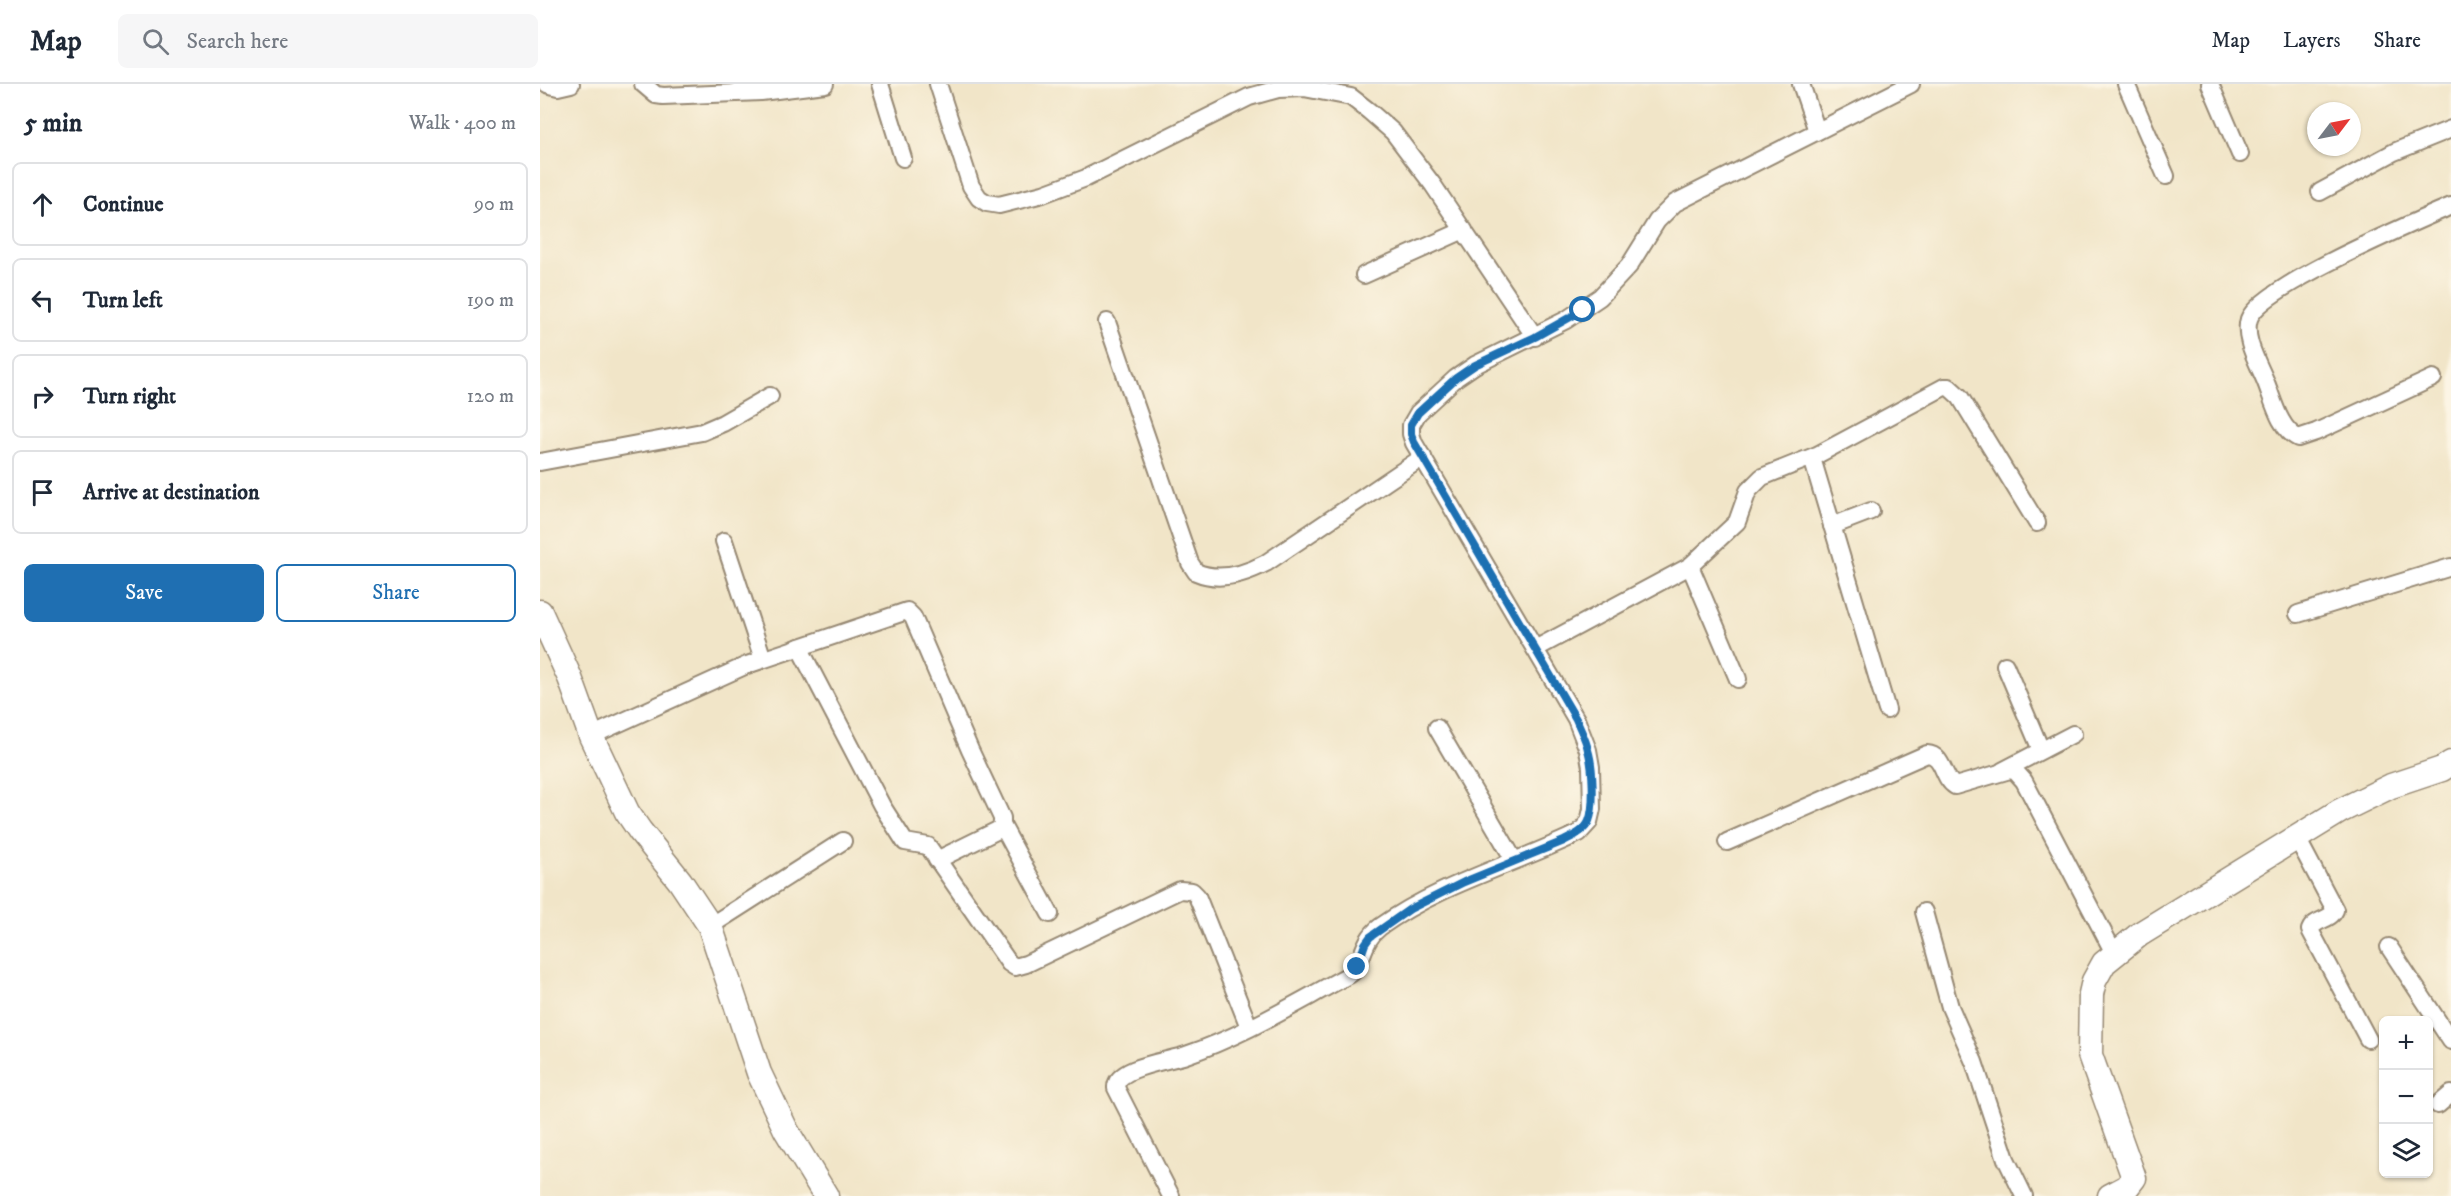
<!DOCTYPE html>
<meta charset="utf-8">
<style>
body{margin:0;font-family:"IM FELL DW Pica",serif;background:#f6f6f7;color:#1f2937}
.controls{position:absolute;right:18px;bottom:18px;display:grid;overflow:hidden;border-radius:9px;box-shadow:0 2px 4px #0004}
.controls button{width:54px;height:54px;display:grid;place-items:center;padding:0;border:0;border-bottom:2px solid #e0e1e3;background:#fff;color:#1f2937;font:30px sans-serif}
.compass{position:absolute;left:1767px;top:18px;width:54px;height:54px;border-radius:50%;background:#fff;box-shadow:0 2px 4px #0004;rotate:58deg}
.stop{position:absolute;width:18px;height:18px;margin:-14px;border:4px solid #1f6fb2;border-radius:50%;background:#fff}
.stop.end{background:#1f6fb2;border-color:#fff;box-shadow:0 2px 6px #0008}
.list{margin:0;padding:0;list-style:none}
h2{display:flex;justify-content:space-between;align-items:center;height:78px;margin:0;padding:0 24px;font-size:26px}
h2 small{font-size:20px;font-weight:400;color:#747a83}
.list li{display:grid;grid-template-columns:39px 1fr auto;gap:18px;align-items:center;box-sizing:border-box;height:84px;margin:0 12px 12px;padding:0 12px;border:2px solid #e0e1e3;border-radius:9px}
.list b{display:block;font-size:22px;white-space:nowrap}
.list em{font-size:20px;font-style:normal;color:#747a83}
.actions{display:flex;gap:12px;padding:18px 24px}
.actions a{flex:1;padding:14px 0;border:2px solid #1f6fb2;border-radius:9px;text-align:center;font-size:21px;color:#1f6fb2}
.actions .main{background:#1f6fb2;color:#fff}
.icon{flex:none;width:33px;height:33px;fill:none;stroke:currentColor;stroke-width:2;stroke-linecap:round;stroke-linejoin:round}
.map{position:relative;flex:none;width:1911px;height:1112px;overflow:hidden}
header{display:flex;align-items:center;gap:36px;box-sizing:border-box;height:84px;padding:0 30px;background:#fff;border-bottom:2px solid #e0e1e3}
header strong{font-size:28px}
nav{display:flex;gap:33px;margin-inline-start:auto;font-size:21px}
.search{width:420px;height:54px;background:#f6f6f7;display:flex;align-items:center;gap:15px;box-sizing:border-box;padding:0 21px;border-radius:9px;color:#747a83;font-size:22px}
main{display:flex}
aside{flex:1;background:#fff}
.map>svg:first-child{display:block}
</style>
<header>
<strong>Map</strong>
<div class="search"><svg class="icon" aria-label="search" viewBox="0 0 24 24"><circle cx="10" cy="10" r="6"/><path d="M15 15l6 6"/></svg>Search here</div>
<nav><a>Map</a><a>Layers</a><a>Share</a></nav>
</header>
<main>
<aside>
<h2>5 min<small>Walk · 400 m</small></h2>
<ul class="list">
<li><svg class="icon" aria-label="ahead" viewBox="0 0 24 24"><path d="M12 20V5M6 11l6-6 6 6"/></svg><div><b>Continue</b></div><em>90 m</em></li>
<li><svg class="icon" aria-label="left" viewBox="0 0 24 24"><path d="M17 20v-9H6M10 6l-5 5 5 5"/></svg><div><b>Turn left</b></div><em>190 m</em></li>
<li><svg class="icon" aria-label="right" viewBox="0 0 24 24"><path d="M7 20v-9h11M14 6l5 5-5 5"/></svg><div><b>Turn right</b></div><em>120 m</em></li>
<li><svg class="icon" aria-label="arrive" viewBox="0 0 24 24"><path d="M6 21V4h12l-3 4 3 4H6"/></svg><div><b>Arrive at destination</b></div></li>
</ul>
<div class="actions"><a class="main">Save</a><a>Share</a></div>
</aside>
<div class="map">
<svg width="1911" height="1112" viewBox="0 0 1911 1112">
<rect width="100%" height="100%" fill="#fcf5e5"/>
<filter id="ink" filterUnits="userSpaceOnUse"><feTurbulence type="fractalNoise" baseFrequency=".0167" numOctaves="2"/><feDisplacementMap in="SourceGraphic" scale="12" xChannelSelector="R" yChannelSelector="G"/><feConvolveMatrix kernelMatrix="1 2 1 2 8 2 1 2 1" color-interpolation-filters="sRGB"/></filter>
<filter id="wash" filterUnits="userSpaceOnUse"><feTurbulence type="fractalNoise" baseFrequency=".008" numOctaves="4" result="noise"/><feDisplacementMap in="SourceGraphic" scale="24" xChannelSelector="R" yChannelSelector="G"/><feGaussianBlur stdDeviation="1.35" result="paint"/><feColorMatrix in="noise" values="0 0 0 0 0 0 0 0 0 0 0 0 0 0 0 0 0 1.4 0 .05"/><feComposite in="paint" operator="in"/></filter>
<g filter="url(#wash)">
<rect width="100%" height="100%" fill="#f1e5c8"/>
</g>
<g filter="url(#ink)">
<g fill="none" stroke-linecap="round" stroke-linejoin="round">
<g stroke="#968873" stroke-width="20">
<g id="street">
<polyline points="7,0 18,3 31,0"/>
<polyline points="103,0 116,11 123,12 221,8 285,0"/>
<polyline points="340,0 363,74"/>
<polyline points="398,0 431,102 439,114 447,119 459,121 503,110 546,94 709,13 738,5 764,4 811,13 829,27 853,48 893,101 995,253"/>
<polyline points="1261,0 1277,47"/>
<polyline points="1586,0 1626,92"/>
<polyline points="1670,0 1700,70"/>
<polyline points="1780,108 1854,68 1911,45"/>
<polyline points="824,191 924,146"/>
<path d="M567,238L650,479L656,488C679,498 705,490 726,479L883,373"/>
<path d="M1893,294L1776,348L1758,354C1739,345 1733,315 1725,296C1718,279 1703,254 1709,235C1720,203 1875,138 1911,122"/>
<polyline points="1272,374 1347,626"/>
<polyline points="0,378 162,348 183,339 230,312"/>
<polyline points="1292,442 1331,427"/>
<polyline points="184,457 223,575"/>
<polyline points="1150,482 1198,595"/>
<polyline points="1758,530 1911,483"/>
<polyline points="259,563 342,722 365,758 388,762 469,879 475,883 486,880 640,806 652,807 657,812 709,943"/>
<polyline points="995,565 1150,482 1197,438 1208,407 1222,393 1277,371 1404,303 1409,303 1420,313 1497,439"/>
<polyline points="1465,581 1501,666"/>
<polyline points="897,644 974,776"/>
<polyline points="51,652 207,581 367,527 373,533 430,666 462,734 462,741 458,746 397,776"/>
<polyline points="1462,687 1533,650"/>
<polyline points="462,741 510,830"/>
<path d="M1757,754L1795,826C1790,837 1774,835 1770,846L1828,955"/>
<path d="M1187,758L1387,670C1404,671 1402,694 1415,702L1470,686L1476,688L1484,697L1574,869"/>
<polyline points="1384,828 1410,923 1434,978 1466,1075 1484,1112"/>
<polyline points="170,842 303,757"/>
<polyline points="1849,863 1911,957"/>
<polyline points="1898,1021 1911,1010"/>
<path d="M631,1112L576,1004C575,983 629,977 646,971C703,952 756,919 809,891C824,882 820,858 840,843C900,800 973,781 1039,749L1049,738L1052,725L1051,683L1048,666L1036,635L874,359L871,350V341L878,329L916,294L935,281L1026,236L1060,213L1089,182L1117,137L1135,119L1371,0"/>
</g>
</g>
<g stroke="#968873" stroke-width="27">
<g id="secondary">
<polyline points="0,528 30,594 51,652 87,728 100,747 140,797 170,842 219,989 246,1046 286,1112"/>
<polyline points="1570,1112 1587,1103 1594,1094 1550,971 1551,910 1554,897 1564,879 1600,850 1800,727 1851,702 1902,685 1911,679"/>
</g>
</g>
<use href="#street" stroke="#fff" stroke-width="16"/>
<use href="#secondary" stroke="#fff" stroke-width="24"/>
</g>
</g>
<g fill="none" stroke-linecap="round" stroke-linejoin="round" filter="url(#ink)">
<path stroke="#1f6fb2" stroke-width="8" d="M817,883L825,860L830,853L870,825L924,798L1024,757C1033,752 1045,747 1049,737C1055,722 1053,682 1048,666C1046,655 1040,645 1036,635L874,358L871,350V341L878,329L916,294L935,281L995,253L1043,226"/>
</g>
</svg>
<div class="controls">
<button>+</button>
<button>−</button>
<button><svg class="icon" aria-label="layers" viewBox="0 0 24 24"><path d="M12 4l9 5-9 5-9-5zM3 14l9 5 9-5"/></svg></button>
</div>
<svg class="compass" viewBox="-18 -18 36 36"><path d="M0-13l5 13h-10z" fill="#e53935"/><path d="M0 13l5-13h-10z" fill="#747a83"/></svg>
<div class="stop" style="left:1043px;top:226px"></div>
<div class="stop end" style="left:817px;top:883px"></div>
</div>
</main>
